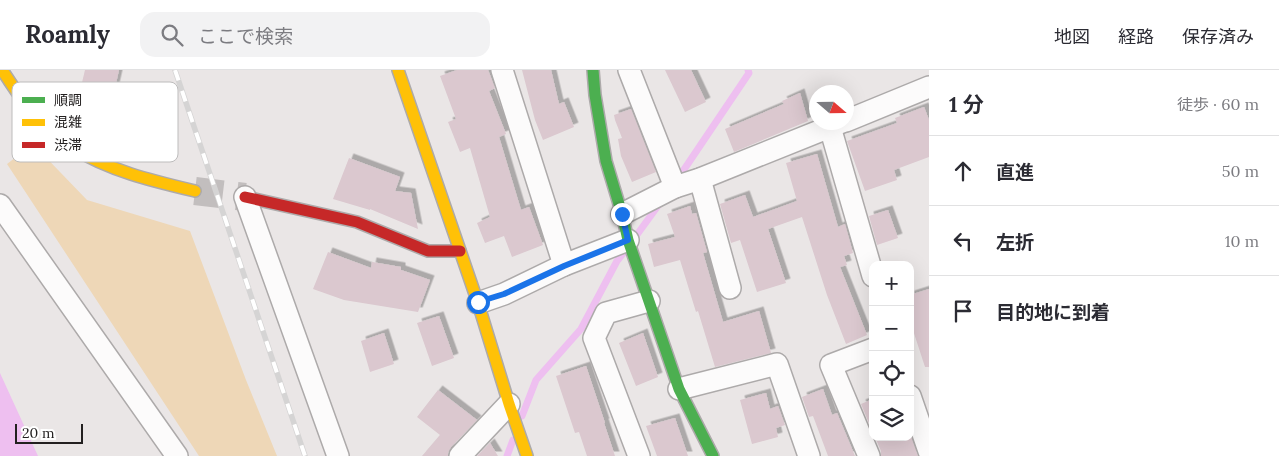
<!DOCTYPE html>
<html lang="ja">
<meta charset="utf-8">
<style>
body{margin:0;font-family:Lora,"Noto Sans JP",serif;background:#f2f2f3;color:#2b2b33}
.controls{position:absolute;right:15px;bottom:15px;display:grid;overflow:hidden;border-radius:10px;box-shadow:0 5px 20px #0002}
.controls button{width:45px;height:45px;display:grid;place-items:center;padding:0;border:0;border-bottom:1px solid #e1e1e2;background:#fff;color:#2b2b33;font:25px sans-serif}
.compass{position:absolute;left:809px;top:15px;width:45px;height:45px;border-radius:50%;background:#fff;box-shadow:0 5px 20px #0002;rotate:110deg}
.scale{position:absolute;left:15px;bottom:12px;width:68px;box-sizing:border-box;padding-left:5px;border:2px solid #232020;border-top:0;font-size:14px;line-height:18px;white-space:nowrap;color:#232020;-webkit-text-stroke:4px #fff;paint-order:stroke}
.stop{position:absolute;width:15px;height:15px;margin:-11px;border:4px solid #1a73e8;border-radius:50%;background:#fff}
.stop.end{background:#1a73e8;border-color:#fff;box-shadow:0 1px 5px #0008}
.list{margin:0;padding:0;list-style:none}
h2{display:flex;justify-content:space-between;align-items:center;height:65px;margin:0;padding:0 20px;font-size:21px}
h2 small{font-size:16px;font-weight:400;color:#7c7c81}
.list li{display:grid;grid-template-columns:32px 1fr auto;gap:15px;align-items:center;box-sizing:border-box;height:70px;padding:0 20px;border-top:1px solid #e1e1e2}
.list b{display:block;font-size:19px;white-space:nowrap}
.list em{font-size:16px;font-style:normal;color:#7c7c81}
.icon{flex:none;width:28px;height:28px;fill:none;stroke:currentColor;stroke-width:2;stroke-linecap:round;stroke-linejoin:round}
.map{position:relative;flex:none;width:929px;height:386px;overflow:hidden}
header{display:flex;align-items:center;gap:30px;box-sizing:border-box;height:70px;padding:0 25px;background:#fff;border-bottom:1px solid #e1e1e2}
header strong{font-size:24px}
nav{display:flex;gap:28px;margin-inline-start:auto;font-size:18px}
.search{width:350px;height:45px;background:#f2f2f3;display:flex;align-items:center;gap:12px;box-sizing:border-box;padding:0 18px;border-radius:15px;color:#7c7c81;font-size:19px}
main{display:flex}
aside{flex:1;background:#fff}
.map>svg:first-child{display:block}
</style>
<header>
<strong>Roamly</strong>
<div class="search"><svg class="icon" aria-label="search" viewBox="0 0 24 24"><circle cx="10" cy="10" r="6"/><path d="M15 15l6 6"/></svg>ここで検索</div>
<nav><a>地図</a><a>経路</a><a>保存済み</a></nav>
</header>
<main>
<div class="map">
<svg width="929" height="386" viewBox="0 0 929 386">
<defs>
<filter id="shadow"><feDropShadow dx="4.5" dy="-4.5" stdDeviation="0" flood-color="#0004"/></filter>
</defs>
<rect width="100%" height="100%" fill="#eae6e6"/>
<polygon fill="#eed7b7" points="33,74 87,130 190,161 246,310 277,386 199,386 7,94"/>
<polygon fill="#eebff0" points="0,303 38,386 0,386"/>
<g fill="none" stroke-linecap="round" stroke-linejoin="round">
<g stroke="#eebff0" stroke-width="7">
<polyline points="677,110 749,3 748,0"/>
<polyline points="636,166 660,133"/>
<polyline points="522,346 536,310 581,259 617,191 625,181"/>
<polyline points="507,386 513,370"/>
</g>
</g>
<g fill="#dbc8cf" filter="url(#shadow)">
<polygon points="85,0 119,0 103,70 81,65 71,58"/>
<polygon points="457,0 488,0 495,18 489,21 506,64 499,67 521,140 529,137 543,175 512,187 504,166 485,173 477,153 490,147 470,78 460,82 448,52 456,49 440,6"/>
<polygon points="522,0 551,0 559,34 564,32 574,57 543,70 535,50"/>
<polygon points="665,0 691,0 706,32 685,42"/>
<polygon points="800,23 808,51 734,82 725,59 784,34 782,31"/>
<polygon points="924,37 929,50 929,87 894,100 897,110 865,121 847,71 897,53 895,48"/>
<polygon points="631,39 656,102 632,112 621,86 618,69 622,68 615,50 614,45"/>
<polygon points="817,84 838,157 845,154 853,183 844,186 847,195 840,197 867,265 846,274 827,225 802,147 768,159 786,213 757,222 740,170 731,173 720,134 745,125 753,147 797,131 786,93"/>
<polygon points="349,88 400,107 395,121 411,123 418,159 370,139 370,140 333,129"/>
<polygon points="690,136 692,144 696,143 707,182 703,183 723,252 759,241 771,283 715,297 698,241 696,242 680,190 654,197 648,174 675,167 667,144"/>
<polygon points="888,140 898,168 877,175 869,146"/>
<polygon points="328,182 371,198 372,192 401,197 401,200 430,210 418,242 344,230 313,219"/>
<polygon points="929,219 929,297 925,297 910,251 910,225"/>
<polygon points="439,246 454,288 432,296 417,253"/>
<polygon points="384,263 394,294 370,302 361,271"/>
<polygon points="643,263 658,307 636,316 619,273"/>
<polygon points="586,296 605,353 604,353 615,386 587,386 579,362 575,363 556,306"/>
<polygon points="823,319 832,345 837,343 855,386 828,386 813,346 809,347 802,327"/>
<polygon points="438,320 477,350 451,377 448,383 448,386 422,386 440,365 417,347"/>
<polygon points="766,323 770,339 778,336 785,355 776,358 778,367 752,374 740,330"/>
<polygon points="873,329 873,363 861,334"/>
<polygon points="675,348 688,386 657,386 646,356"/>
<polygon points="875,367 911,367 918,386 881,386 881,381"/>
<polygon points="490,373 498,386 477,386"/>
</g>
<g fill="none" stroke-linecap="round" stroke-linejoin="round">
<polyline stroke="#c2bebe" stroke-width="28" stroke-dasharray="28 14" stroke-linecap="butt" points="195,121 245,127"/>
<g stroke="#adaaaa" stroke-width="24">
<g id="street">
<polyline points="502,0 564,195"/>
<polyline points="629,0 675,117"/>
<polyline points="846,51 929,17"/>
<polyline points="830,57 873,206"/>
<polyline points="700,109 730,218"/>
<polyline points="245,127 338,386"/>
<polyline points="0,135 177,386"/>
<polyline points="622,144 675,117 700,109 842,52"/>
<polyline points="478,233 504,224 564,195 628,170"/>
<polyline points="679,319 777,294 809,386"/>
<polyline points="910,326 929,381"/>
<polyline points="460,386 509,334"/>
<polyline points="639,386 594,268 606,243 649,231"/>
<polyline points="869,386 831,295 873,279"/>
</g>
</g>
<g stroke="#adaaaa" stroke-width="14">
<polyline id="fast" points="593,0 595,25 606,91 622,144 628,170 679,319 713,386"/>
</g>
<g stroke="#adaaaa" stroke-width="14">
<g id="slow">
<path d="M2,0C15,19 29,42 45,58C53,66 63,73 73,78C110,101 153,111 195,121"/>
<polyline points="398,0 478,233 509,334 527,386"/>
</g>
</g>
<g stroke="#adaaaa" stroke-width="14">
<polyline id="jam" points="245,127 357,152 428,181 460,181"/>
</g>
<use href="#street" stroke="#fcfbfb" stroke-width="21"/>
<use href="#fast" stroke="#4caf50" stroke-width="11"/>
<use href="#slow" stroke="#ffc107" stroke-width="11"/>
<use href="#jam" stroke="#c62828" stroke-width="11"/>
<g stroke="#d5d4d4" stroke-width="5.5">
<polyline id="rail" points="175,0 305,386"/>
</g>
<use href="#rail" stroke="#fff" stroke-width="4" stroke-dasharray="11" stroke-linecap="butt"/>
</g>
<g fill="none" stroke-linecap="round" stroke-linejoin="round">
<polyline stroke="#1a73e8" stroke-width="6" points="478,232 504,224 564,196 628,170 622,144"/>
</g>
<rect x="12" y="12" width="166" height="80" rx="8" fill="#fff" stroke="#bdbcbc" stroke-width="1"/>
<rect x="22" y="27" width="23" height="6" fill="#4caf50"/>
<rect x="22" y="49" width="23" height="7" fill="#ffc107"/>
<rect x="22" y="72" width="23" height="6" fill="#c62828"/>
<g font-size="14" fill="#232020">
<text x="54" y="35">順調</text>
<text x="54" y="57">混雑</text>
<text x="54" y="80">渋滞</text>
</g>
</svg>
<div class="controls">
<button>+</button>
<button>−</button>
<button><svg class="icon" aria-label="locate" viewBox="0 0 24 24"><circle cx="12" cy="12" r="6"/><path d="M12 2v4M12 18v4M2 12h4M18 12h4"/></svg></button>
<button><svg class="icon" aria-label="layers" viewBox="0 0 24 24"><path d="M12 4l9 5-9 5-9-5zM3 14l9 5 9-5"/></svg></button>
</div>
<svg class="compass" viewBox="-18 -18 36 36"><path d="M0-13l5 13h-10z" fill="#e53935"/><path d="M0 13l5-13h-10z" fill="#7c7c81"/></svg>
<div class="scale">20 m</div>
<div class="stop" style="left:478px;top:232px"></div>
<div class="stop end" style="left:622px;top:144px"></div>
</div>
<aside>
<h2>1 分<small>徒歩 · 60 m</small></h2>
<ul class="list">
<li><svg class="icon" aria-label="ahead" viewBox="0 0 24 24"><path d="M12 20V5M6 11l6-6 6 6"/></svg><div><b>直進</b></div><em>50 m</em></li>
<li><svg class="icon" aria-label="left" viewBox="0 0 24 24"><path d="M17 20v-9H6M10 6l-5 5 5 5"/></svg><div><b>左折</b></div><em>10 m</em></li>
<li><svg class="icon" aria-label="arrive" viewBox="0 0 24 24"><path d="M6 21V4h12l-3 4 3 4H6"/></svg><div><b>目的地に到着</b></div></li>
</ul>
</aside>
</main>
